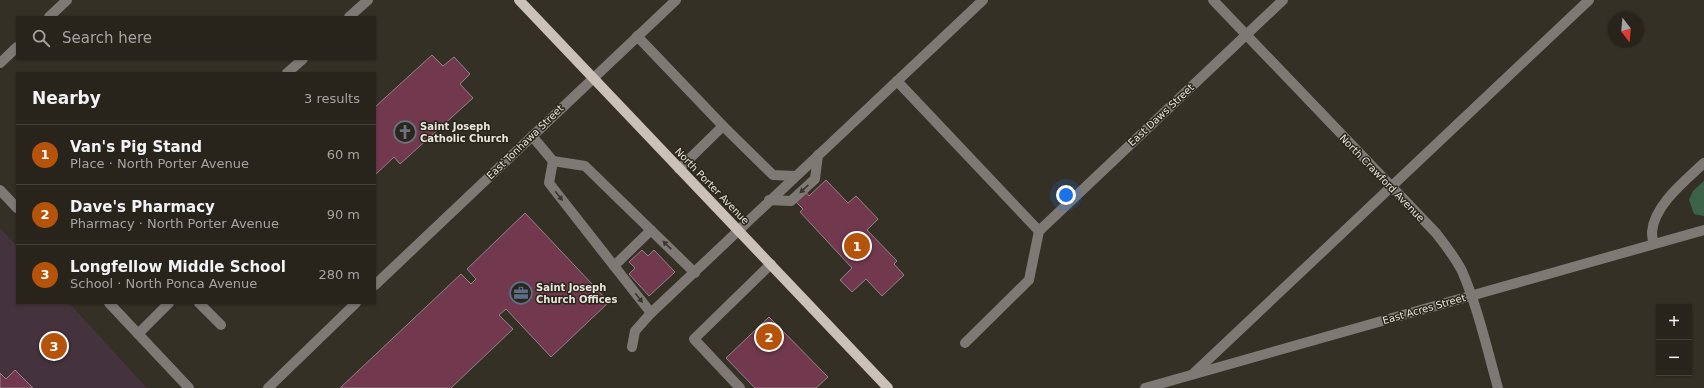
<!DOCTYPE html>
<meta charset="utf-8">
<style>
body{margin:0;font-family:"DejaVu Sans",sans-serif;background:#343029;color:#f1f3f6}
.controls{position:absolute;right:12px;bottom:12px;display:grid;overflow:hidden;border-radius:0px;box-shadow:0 1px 3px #0004}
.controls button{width:36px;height:36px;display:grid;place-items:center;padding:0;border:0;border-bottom:1px solid #44413b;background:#28241c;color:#f1f3f6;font:20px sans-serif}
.compass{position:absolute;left:1608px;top:12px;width:36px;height:36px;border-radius:50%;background:#28241c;box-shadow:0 1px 3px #0004;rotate:164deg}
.you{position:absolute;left:1066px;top:195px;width:14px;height:14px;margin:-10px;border:3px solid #fff;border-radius:50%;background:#1a73e8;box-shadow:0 0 0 6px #1a73e833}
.badge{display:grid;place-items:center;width:26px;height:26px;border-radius:50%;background:#b45309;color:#fff;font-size:13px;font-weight:700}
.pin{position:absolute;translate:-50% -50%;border:2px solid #fff;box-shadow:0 1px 4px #0006}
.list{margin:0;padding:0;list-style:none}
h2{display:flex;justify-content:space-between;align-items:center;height:52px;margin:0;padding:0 16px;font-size:17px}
h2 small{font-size:13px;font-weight:400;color:#a5a4a3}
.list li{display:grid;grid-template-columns:26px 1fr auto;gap:12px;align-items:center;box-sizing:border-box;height:60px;padding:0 16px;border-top:1px solid #44413b}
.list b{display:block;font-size:15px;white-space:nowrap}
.list p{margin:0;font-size:13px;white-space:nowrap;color:#a5a4a3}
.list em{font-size:13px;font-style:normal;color:#a5a4a3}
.icon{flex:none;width:22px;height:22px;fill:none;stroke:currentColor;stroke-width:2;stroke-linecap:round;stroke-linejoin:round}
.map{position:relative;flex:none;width:1704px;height:388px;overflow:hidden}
.search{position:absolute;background:#28241c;box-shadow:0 1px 3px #0004;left:16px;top:16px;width:360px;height:44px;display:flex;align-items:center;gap:10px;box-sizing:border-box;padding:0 14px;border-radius:0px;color:#a5a4a3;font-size:15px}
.panel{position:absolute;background:#28241c;box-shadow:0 1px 3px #0004;left:16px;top:72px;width:360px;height:232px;border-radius:0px}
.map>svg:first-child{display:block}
</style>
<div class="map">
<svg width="1704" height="388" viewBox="0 0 1704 388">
<rect width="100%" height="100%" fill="#353025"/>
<polygon fill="#44323c" points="0,228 17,246 17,303 69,303 147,388 0,388"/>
<polygon fill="#3c6348" points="1704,181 1704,216 1694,214 1689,200 1693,191"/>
<g fill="#71384e" stroke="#938388">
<polygon points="432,55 443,66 454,57 470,74 460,84 473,98 400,164 394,157 375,175 375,107"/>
<polygon points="826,180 848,203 856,196 878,219 867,230 897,261 894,264 904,275 882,296 866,279 852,292 840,280 852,268 800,212 803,209 795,201 805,191 809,196"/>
<polygon points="525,213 609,302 551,357 506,309 499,315 513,329 451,388 340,388 461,274 471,284 476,279 467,269"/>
<polygon points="642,250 648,256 654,250 675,272 649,296 629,274 635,268 629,262"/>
<polygon points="769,317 828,377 816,388 755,388 726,358"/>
<polygon points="15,370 33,388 0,388 0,373 6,379"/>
</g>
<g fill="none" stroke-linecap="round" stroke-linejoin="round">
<g stroke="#7e7975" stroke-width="10">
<path d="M1213,0L1436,233C1445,245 1455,257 1462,271C1478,308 1487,349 1498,388"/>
<polyline points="49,17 67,0"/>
<polyline points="349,17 368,0"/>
<polyline points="637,36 723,126 679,169"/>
<polyline points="0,63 17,47"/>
<polyline points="287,73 303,59"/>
<polyline points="897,81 1039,231"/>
<polyline points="723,126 773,175 795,176"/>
<polyline points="532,136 553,161 585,166 695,273"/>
<polyline points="553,161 549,183 651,313"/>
<polyline points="0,190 17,208"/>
<polyline points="769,200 791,201 815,179 818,155"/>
<polyline points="1039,231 1283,0"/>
<path d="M1653,244C1653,240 1652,236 1652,232C1654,205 1686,180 1704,163"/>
<polyline points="614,266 651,230"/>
<polyline points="375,285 676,0"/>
<polyline points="109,303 189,388"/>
<polyline points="199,303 221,325"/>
<polyline points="138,334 169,303"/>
<polyline points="965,343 1029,280 1039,231"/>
<polyline points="632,347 635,331 651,313 983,0"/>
<polyline points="1194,373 1589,0"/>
<polyline points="268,388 356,303"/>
<polyline points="740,388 694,339 771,264"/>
<polyline points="1145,388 1704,230"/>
</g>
<polyline stroke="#ccc1b8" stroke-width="10" points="519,0 888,388"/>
</g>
<defs><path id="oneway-solid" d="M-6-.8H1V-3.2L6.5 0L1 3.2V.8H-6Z"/></defs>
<g fill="#3c372d">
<use href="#oneway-solid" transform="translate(804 189) rotate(137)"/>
<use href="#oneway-solid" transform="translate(559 196) rotate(52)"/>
<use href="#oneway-solid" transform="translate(667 245) rotate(-136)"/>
<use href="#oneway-solid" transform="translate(639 298) rotate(52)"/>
</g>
<defs>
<g id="church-ring" transform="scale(1.15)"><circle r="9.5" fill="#2b261b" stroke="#6b7280" stroke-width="1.5"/><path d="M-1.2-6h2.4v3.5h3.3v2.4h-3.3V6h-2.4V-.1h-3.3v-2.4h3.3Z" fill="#6b7280"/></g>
<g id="office-ring" transform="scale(1.15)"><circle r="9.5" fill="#2b261b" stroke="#5c6f8a" stroke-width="1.5"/><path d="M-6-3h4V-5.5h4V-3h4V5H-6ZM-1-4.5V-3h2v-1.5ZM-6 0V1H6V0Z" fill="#5c6f8a"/></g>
</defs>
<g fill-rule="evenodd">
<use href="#church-ring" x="405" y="132"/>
<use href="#office-ring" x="521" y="293"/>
</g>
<g text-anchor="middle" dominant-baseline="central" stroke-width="3" stroke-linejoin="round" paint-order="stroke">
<g font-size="10" fill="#e9e6df" stroke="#2b261b">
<text transform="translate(1161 115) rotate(-43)">East Daws Street</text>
<text transform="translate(525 142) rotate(-44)">East Tonhawa Street</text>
<text transform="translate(1382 178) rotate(46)">North Crawford Avenue</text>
<text transform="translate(712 186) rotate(46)">North Porter Avenue</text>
<text transform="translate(1424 309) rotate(-16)">East Acres Street</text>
</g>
<g font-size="10" font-weight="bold" fill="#e9e6df" stroke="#2b261b" text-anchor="start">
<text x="420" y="126">Saint Joseph<tspan x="420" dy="12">Catholic Church</tspan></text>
<text x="536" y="287">Saint Joseph<tspan x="536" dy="12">Church Offices</tspan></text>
</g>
</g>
</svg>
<div class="controls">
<button>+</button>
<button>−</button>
</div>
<svg class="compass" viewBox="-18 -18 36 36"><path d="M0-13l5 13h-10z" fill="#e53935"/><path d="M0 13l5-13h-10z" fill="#a5a4a3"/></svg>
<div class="you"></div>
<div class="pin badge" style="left:857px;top:246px">1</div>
<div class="pin badge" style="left:769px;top:337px">2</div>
<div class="pin badge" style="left:54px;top:346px">3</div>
<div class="search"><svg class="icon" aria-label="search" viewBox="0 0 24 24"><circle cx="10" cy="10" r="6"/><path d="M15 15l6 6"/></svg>Search here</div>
<section class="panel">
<h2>Nearby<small>3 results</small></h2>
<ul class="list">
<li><span class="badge">1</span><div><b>Van's Pig Stand</b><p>Place · North Porter Avenue</p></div><em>60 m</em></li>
<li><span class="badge">2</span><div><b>Dave's Pharmacy</b><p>Pharmacy · North Porter Avenue</p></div><em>90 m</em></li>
<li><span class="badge">3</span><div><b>Longfellow Middle School</b><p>School · North Ponca Avenue</p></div><em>280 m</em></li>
</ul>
</section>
</div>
